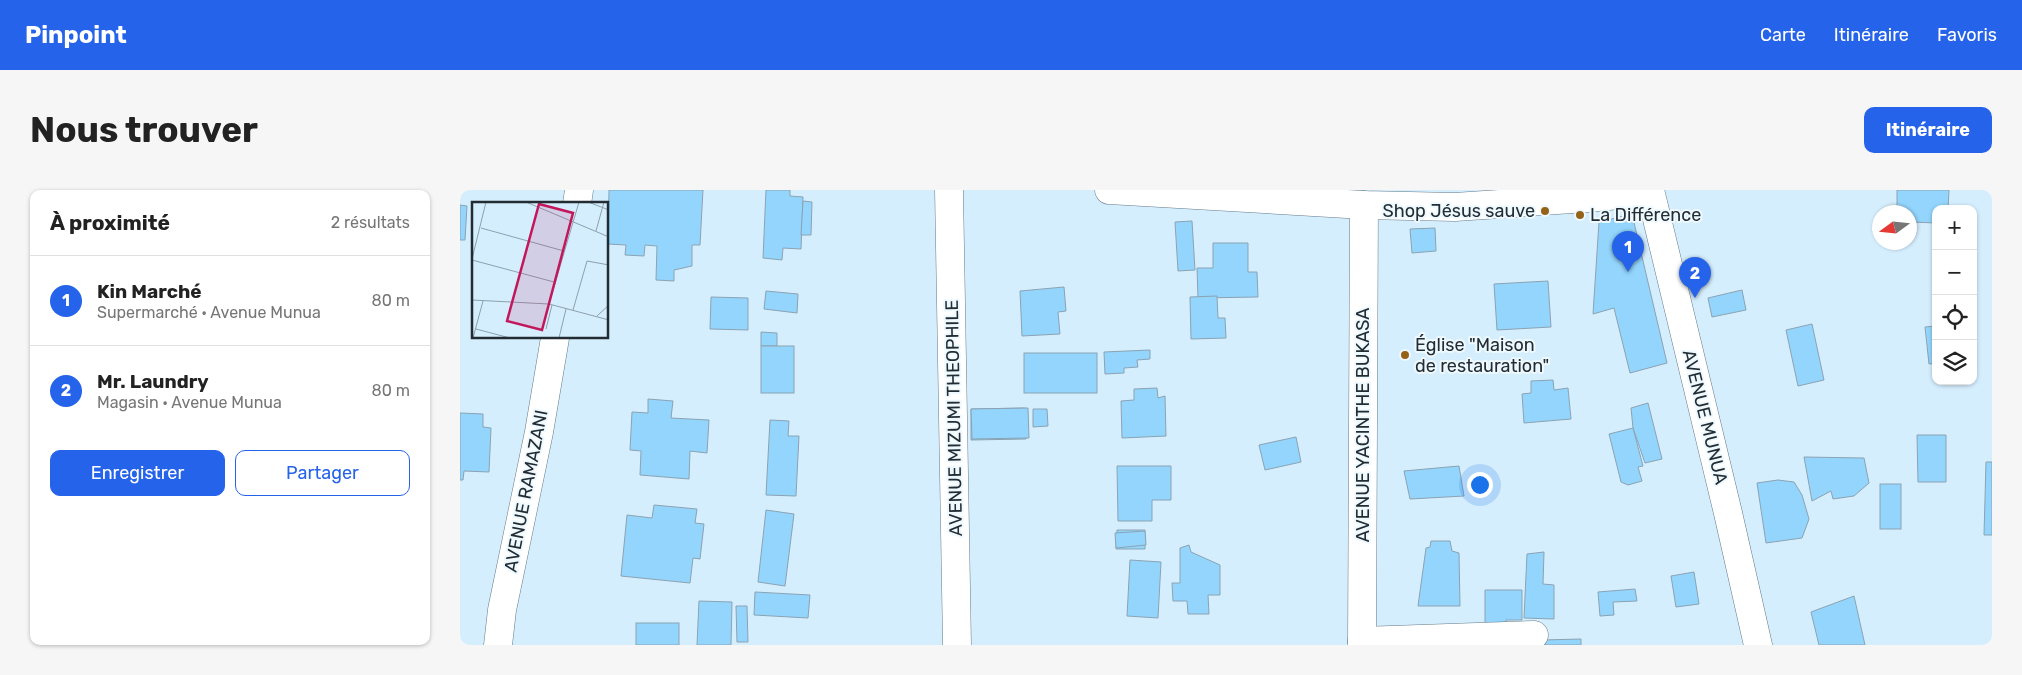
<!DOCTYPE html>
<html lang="fr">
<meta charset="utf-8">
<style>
body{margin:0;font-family:Rubik,sans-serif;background:#f6f6f6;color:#222}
.controls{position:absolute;right:15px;top:15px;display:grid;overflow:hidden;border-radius:10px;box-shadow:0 1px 4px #0004}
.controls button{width:45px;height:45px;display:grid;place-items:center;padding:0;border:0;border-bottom:1px solid #e0e0e0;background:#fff;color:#222;font:25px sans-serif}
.compass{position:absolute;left:1412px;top:15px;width:45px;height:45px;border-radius:50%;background:#fff;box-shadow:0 1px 4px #0004;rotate:255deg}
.you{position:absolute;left:1019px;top:294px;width:18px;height:18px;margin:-12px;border:4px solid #fff;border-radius:50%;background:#1a73e8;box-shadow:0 0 0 8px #1a73e833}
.badge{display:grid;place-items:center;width:32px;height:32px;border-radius:50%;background:#2563eb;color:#fff;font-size:16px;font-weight:700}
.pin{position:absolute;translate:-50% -41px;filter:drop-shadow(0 1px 2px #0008)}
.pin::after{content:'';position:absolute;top:26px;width:18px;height:15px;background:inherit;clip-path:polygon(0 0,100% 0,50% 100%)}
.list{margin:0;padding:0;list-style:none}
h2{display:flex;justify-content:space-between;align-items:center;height:65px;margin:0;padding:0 20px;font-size:21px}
h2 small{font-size:16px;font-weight:400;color:#767676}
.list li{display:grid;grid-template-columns:32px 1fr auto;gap:15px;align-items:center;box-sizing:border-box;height:90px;padding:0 20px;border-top:1px solid #e0e0e0}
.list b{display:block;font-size:19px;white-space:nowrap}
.list p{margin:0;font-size:16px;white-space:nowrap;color:#767676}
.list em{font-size:16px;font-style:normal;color:#767676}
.actions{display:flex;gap:10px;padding:15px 20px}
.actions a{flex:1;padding:11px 0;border:1px solid #2563eb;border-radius:10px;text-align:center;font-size:18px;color:#2563eb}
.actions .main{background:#2563eb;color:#fff}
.icon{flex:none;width:28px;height:28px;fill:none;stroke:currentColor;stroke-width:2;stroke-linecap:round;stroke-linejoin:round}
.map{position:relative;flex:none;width:1532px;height:455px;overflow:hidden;border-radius:10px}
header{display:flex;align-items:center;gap:30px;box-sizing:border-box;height:70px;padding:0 25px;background:#2563eb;color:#fff}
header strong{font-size:24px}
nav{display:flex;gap:28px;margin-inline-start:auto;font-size:18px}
.intro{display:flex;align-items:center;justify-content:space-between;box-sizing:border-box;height:120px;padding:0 30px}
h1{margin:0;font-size:35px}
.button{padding:12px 22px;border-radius:10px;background:#2563eb;color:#fff;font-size:18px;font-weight:700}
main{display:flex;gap:30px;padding:0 30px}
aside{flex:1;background:#fff;border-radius:10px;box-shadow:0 1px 4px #0004}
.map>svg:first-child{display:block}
</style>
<header>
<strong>Pinpoint</strong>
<nav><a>Carte</a><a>Itinéraire</a><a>Favoris</a></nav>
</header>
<div class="intro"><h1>Nous trouver</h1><a class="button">Itinéraire</a></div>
<main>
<aside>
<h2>À proximité<small>2 résultats</small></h2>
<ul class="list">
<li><span class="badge">1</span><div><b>Kin Marché</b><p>Supermarché · Avenue Munua</p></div><em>80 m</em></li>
<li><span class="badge">2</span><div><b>Mr. Laundry</b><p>Magasin · Avenue Munua</p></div><em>80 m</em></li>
</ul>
<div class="actions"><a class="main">Enregistrer</a><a>Partager</a></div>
</aside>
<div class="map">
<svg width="1532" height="455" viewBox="0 0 1532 455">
<rect width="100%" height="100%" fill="#d5eefe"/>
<g fill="#93d5fd" stroke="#8ba3b2">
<polygon points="149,0 243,0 240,55 232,55 232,76 214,80 214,91 196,90 197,56 185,55 184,66 165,65 166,55 148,54"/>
<polygon points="306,0 330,0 330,6 343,7 341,59 323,58 322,70 303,68"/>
<polygon points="1437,0 1489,0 1488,19 1476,19 1476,33 1450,32 1450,22 1437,22"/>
<polygon points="343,11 352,12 351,45 341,45"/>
<polygon points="0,15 7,16 5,50 0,50"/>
<polygon points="1172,24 1207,173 1170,183 1154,118 1133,124 1139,32"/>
<polygon points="732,31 735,80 718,81 715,32"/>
<polygon points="975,38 976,61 952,63 950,39"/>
<polygon points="753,53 788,53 788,82 797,82 798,107 738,108 737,78 753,78"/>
<polygon points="1088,91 1091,137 1037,140 1034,94"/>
<polygon points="604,97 606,121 598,122 600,144 562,146 560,101"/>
<polygon points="1282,100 1286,120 1252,127 1248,108"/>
<polygon points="306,101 338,104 337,123 304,119"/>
<polygon points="757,106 758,128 765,128 766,148 731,149 730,107"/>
<polygon points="251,107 288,108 288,140 250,139"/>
<polygon points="1352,134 1364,190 1338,196 1326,140"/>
<polygon points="1476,136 1476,173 1469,174 1465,137"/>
<polygon points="301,142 317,143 317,156 301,156"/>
<rect x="301" y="156" width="33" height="47"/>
<polygon points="690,160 690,169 677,170 678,177 664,178 664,183 645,184 644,162"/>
<rect x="564" y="163" width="73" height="40"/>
<polygon points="1093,190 1094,200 1108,198 1111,229 1064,233 1062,204 1071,203 1071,191"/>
<polygon points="697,198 698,208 705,206 706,246 662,248 661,211 674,210 674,199"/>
<polygon points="188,209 213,211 211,228 249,230 247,263 230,261 229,289 180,285 181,261 170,260 172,222 188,223"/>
<polygon points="1188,213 1202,269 1185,273 1173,238 1171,218"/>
<polygon points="565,218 566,249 511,250 511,219"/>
<polygon points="568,218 569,248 512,249 511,219"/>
<polygon points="573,219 587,219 588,236 573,237"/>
<polygon points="0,223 23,224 23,237 31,238 29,282 4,281 3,290 0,290"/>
<polygon points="310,230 329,231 328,246 339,246 336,306 306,305"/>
<polygon points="1173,238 1183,276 1178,277 1182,291 1168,295 1161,292 1149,244"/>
<polygon points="1457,245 1486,245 1486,292 1458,292"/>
<polygon points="836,247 841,272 805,280 799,255"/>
<polygon points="1344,267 1404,268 1409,293 1394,306 1373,309 1371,301 1352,311"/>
<polygon points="1526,272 1532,272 1532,345 1524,345"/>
<polygon points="657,276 711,276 711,310 692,310 692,331 658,331"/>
<polygon points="999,276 1004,306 950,309 944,281"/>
<polygon points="1318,290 1334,292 1342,305 1349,329 1342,348 1306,353 1297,293"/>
<rect x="1420" y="294" width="21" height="45"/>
<polygon points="194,315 237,319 235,333 244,334 240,369 233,368 230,393 161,386 167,325 192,328"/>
<polygon points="306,320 334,324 325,396 298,392"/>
<polygon points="657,340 685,340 685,359 656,359"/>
<polygon points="685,341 686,355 656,358 655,343"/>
<polygon points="971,351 990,351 992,361 999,363 1000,416 958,416 966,358 970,357"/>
<polygon points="729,355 731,362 760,375 760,405 748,405 749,424 728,424 727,411 713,411 712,393 720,393 720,358"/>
<polygon points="1084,362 1083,394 1094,395 1094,429 1064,428 1067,364"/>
<polygon points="670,370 701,372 698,428 667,426"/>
<polygon points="1234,382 1239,414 1216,417 1211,386"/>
<polygon points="1175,399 1177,411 1153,412 1154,425 1140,426 1138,402"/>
<polygon points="1025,400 1062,400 1062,430 1046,430 1046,443 1025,443"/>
<polygon points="295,402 350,405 348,428 294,425"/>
<polygon points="1394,406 1405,455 1359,455 1351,422"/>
<polygon points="239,411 272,412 271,455 237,455"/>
<polygon points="276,416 287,416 288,452 277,452"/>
<rect x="176" y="433" width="43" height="22"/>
<polygon points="1121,449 1121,455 1082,455 1082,450"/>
</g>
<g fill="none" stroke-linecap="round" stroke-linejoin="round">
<g stroke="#657b8a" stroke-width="29">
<g id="minor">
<polyline points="489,0 497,455"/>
<polyline points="649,0 904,15 995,17 1127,8 1190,2"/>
<polyline points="117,14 119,0"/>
<polyline points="902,451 1074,445"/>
<polyline points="38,455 42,420 79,242 95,148"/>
<polyline points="902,455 904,15"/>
</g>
</g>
<g stroke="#657b8a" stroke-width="29">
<polyline id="secondary" points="1190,0 1268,323 1298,455"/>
</g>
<use href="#minor" stroke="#fff" stroke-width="28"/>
<use href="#secondary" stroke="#fff" stroke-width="28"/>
</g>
<g fill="#966217" stroke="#eef9ff" stroke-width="2">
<circle cx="1085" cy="21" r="5"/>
<circle cx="1120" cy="25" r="5"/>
<circle cx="945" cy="165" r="5"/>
</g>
<g text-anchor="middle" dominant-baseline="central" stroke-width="4" stroke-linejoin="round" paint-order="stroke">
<g font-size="18" fill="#222c32" stroke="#eef9ff" text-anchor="start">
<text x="1075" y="21" text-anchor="end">Shop Jésus sauve</text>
<text x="1130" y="25">La Différence</text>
<text x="955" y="155">Église "Maison<tspan x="955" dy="21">de restauration"</tspan></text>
</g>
<g font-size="18" fill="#222c32" stroke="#eef9ff">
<text transform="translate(1245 227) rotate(76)">AVENUE MUNUA</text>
<text transform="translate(494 228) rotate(-91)">AVENUE MIZUMI THEOPHILE</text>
<text transform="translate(903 235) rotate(-90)">AVENUE YACINTHE BUKASA</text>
<text transform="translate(66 301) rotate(-79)">AVENUE RAMAZANI</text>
</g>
</g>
<g transform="translate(12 12)">
<rect width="136" height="136" fill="#d5eefe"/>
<path fill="none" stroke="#8da0ac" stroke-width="1" d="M54,0L137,35M116,0L137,8M9,26L92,49M124,29L132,0M0,57L14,0M0,58L82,80M0,98L77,102L137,118M77,102L107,0M101,108L115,59L137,63M125,114L137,103M4,127L38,136M74,127L80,103M1,136L11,99M87,136L94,107"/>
<path fill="#c2185b" fill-opacity="0.15" stroke="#c2185b" stroke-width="2.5" d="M67,2L101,11L70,128L35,119Z"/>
<rect width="136" height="136" fill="none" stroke="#222c32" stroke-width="2.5"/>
</g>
</svg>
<div class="controls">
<button>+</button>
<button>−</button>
<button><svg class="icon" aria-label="locate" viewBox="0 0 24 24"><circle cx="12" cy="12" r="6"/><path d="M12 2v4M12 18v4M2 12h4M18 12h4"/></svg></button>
<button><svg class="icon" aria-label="layers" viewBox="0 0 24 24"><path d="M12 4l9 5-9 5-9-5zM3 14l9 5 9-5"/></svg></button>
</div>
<svg class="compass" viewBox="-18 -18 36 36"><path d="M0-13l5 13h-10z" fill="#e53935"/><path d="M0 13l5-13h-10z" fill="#767676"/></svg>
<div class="you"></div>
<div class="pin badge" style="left:1168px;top:82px">1</div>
<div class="pin badge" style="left:1235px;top:108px">2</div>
</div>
</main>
